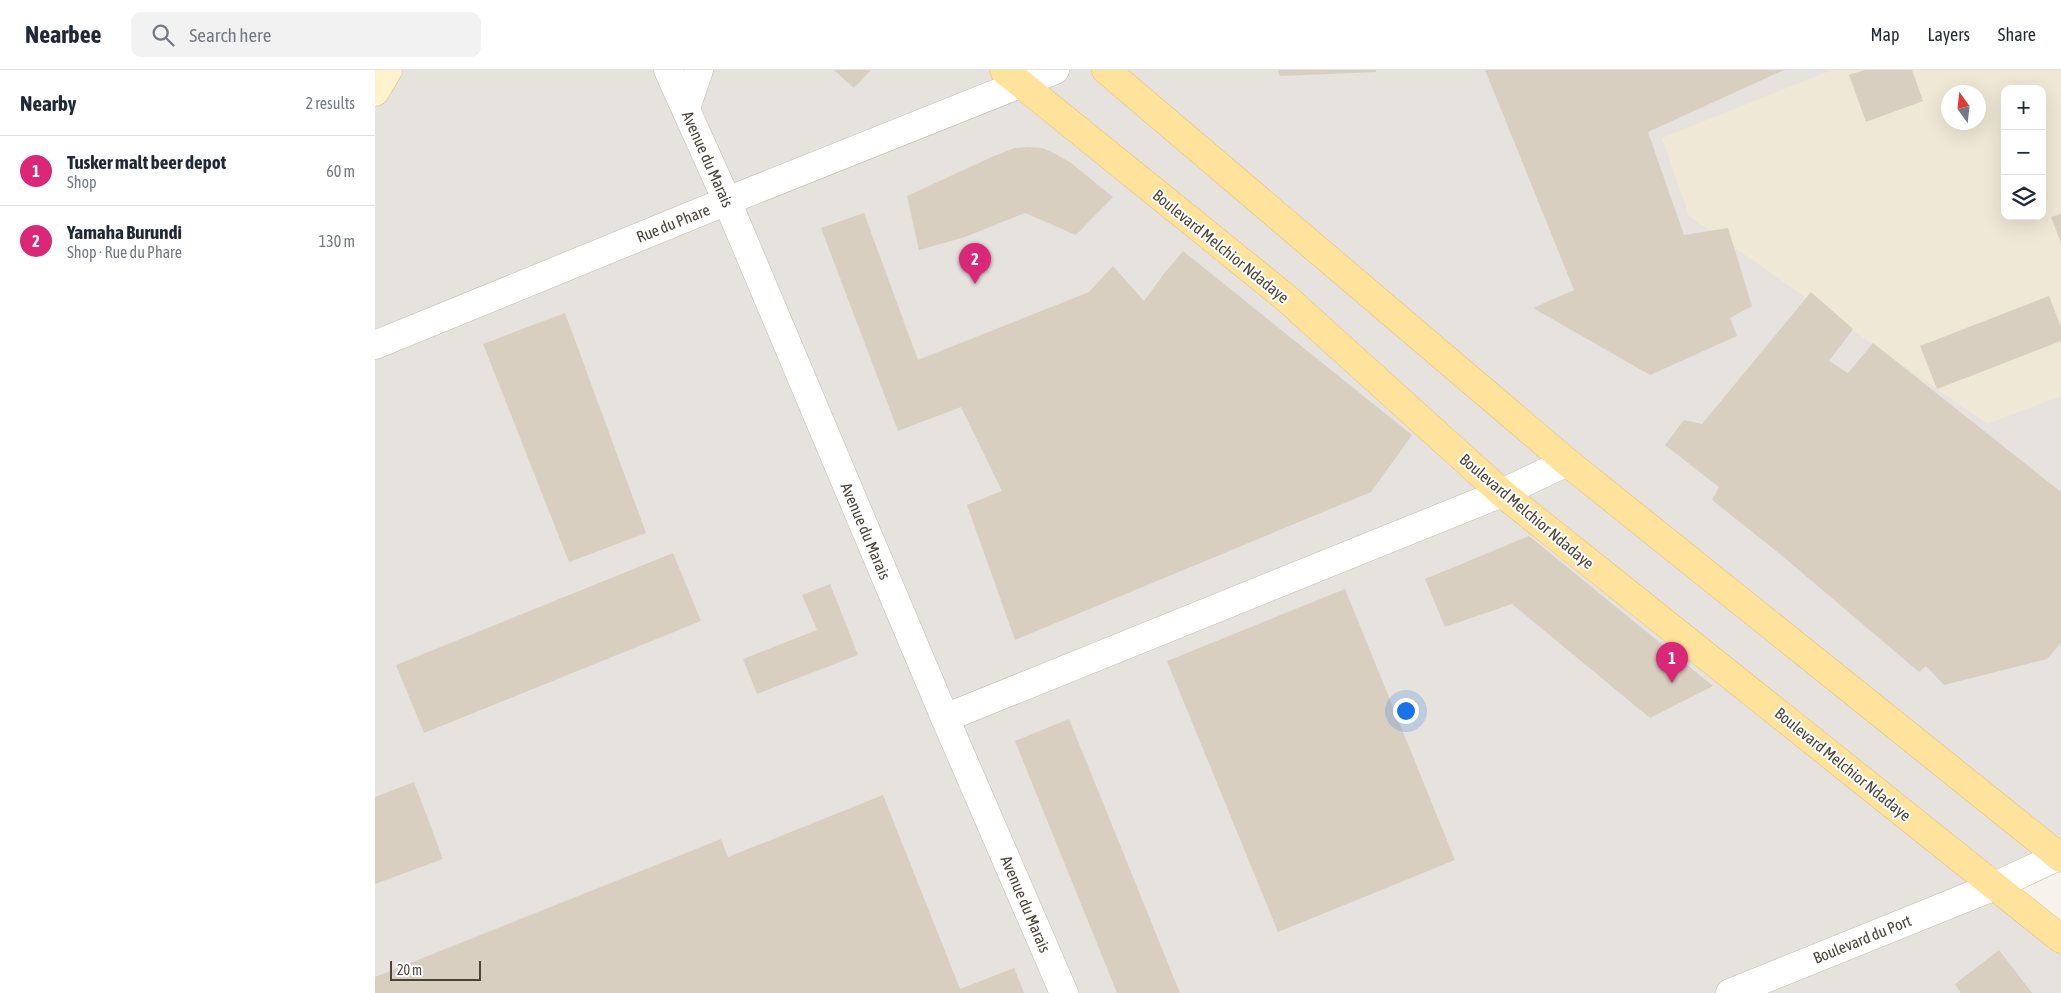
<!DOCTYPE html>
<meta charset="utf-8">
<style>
body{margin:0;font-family:"Asap Condensed",sans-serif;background:#f2f2f3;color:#1f2937}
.controls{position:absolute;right:15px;top:15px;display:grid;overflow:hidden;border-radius:10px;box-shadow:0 5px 20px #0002}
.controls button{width:45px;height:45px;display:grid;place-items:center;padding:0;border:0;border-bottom:1px solid #e0e1e3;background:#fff;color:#1f2937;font:25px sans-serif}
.compass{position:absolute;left:1566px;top:15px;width:45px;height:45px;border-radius:50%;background:#fff;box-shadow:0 5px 20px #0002;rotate:345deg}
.scale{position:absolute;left:15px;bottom:12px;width:91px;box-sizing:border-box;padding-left:5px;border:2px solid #4b4439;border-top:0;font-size:14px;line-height:18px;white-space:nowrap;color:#4b4439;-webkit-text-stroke:4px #fff;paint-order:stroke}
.you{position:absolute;left:1030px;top:640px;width:18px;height:18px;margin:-12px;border:4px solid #fff;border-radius:50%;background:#1a73e8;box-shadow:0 0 0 8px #1a73e833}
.badge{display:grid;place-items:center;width:32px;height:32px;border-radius:50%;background:#db2777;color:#fff;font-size:16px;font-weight:700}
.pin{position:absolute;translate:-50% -41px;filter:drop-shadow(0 1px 2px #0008)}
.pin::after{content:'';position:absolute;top:26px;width:18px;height:15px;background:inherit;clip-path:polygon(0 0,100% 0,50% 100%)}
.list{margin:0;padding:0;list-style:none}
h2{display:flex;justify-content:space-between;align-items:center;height:65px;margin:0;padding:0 20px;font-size:21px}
h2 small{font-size:16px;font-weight:400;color:#747a83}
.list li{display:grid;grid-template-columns:32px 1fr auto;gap:15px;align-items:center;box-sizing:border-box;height:70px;padding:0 20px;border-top:1px solid #e0e1e3}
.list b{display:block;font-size:19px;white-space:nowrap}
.list p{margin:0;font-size:16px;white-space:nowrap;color:#747a83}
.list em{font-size:16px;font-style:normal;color:#747a83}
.icon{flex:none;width:28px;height:28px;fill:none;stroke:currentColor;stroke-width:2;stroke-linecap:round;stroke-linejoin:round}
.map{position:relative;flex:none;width:1686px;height:923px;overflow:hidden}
header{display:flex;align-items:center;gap:30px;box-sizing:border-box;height:70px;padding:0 25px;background:#fff;border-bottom:1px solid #e0e1e3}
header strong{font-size:24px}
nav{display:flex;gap:28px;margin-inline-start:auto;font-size:18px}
.search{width:350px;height:45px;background:#f2f2f3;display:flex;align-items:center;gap:12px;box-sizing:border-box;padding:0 18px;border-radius:10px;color:#747a83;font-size:19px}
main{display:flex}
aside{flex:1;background:#fff}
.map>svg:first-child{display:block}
</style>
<header>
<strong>Nearbee</strong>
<div class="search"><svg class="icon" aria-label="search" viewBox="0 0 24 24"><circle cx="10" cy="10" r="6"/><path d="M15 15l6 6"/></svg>Search here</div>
<nav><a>Map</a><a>Layers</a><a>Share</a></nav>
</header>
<main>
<aside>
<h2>Nearby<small>2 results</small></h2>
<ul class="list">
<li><span class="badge">1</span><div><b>Tusker malt beer depot</b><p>Shop</p></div><em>60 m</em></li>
<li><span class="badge">2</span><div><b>Yamaha Burundi</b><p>Shop · Rue du Phare</p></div><em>130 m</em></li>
</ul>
</aside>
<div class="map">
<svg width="1686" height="923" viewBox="0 0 1686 923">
<rect width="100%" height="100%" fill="#f6f3ec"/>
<path fill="#e6e2dd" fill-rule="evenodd" d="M0,0H1686V785L1621,816L1686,869V923H0ZM1630,19H1667V146H1630ZM1574,22H1604V52H1574Z"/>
<path fill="#efe8d6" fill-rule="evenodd" d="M1457,0H1686V326L1612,354L1314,146L1287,68ZM1630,19H1667V146H1630ZM1574,22H1604V52H1574Z"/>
<g fill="#d8cfc1">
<polygon points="459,0 496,0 479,18"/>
<polygon points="903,0 1001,0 1001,2 905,6"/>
<polygon points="1110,0 1409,0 1273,62 1309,165 1353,158 1377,236 1355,248 1362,266 1275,305 1158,238 1199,220"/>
<polygon points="1489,0 1537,0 1548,31 1491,52 1474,5"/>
<polygon points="652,77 667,78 681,84 696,93 738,127 701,165 650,143 590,167 544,180 532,126 619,86 640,78"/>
<polygon points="489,143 543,290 714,222 738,196 769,231 788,205 808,181 1037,365 996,422 640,570 592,435 627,421 586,337 523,361 446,158"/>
<polygon points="1686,144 1686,173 1676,147"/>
<polygon points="1436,222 1478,259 1454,291 1473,303 1498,273 1686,422 1686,573 1672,589 1569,615 1551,596 1544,602 1405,484 1337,430 1344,417 1290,375 1309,350 1327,354"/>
<polygon points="1674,226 1686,257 1686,271 1562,319 1545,276"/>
<polygon points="190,243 271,463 194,492 108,274"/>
<polygon points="1154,466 1338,616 1275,648 1137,534 1070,557 1050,509"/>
<polygon points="298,483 326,551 49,663 21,595"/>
<polygon points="455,514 483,585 382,624 368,589 442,560 427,525"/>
<polygon points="970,519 1080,790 903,862 792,591"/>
<polygon points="694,649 805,923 742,923 640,671"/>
<polygon points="39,712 68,789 0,814 0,727"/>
<polygon points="508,725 585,919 639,898 649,923 0,923 0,907 346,769 353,787"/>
<polygon points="1624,880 1657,923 1586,923 1580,914"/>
</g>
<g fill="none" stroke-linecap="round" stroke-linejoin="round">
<g stroke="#c2bbae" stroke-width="29">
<g id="minor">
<polyline points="293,0 352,131 570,648 689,923"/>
<polyline points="311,38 324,0"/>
<polyline points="0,275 352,131 680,0"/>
<polyline points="570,648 1127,423 1192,392"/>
</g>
</g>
<g stroke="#c2bbae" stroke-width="29">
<polyline id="tertiary" points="1355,923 1620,816 1686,785"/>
</g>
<g stroke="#d6c79b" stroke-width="29">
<polyline id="secondary" points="0,22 13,0"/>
</g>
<g stroke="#e6c16a" stroke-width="29">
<g id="primary">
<polyline points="629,0 910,227 1127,423 1686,869"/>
<polyline points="731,0 1192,392 1686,788"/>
</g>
</g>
<use href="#minor" stroke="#fff" stroke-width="28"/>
<use href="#tertiary" stroke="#fff" stroke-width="28"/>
<use href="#secondary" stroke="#fff3cd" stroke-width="28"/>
<use href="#primary" stroke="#ffe39c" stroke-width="28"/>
</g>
<g text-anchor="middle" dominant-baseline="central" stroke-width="4" stroke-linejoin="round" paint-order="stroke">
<g font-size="16" fill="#4b4439" stroke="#fff">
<text transform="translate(333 89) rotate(66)">Avenue du Marais</text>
<text transform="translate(298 153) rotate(-22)">Rue du Phare</text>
<text transform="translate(846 176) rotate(39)">Boulevard Melchior Ndadaye</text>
<text transform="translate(1152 441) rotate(40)">Boulevard Melchior Ndadaye</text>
<text transform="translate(491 461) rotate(67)">Avenue du Marais</text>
<text transform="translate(1468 694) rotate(39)">Boulevard Melchior Ndadaye</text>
<text transform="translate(651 834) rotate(67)">Avenue du Marais</text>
<text transform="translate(1487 869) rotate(-22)">Boulevard du Port</text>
</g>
</g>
</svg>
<div class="controls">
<button>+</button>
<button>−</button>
<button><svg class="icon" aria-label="layers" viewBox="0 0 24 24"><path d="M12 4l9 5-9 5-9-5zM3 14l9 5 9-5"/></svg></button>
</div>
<svg class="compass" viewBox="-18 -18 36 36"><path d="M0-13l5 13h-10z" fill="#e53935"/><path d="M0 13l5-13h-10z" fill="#747a83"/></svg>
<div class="scale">20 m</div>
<div class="you"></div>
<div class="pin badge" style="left:1297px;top:613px">1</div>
<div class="pin badge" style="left:600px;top:214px">2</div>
</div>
</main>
